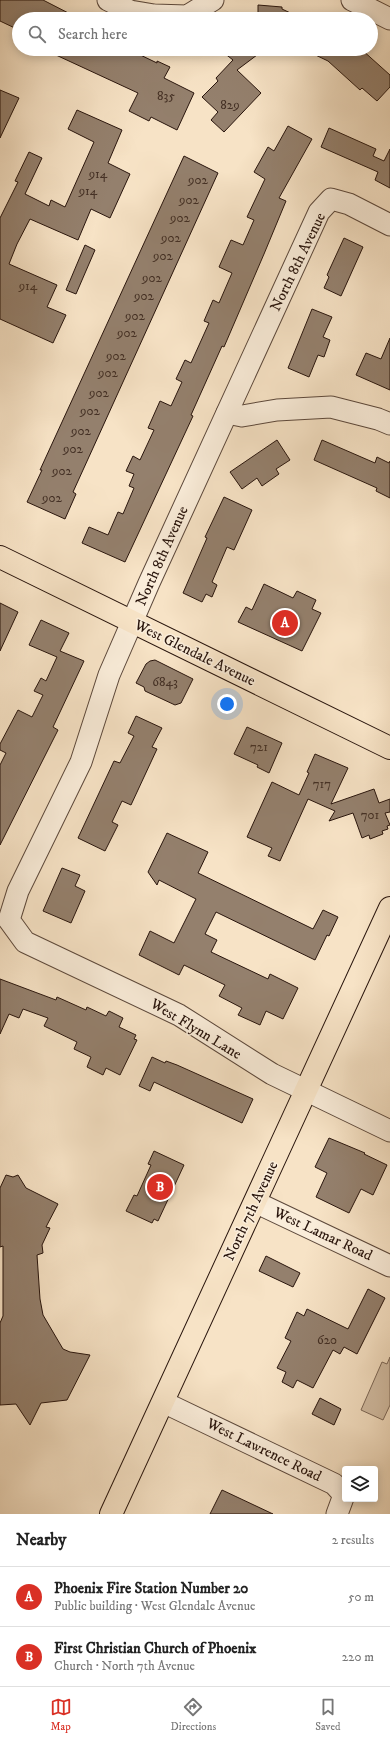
<!DOCTYPE html>
<meta charset="utf-8">
<style>
body{margin:0;font-family:"IM FELL DW Pica",serif;background:#f6f6f6;color:#222}
.controls{position:absolute;right:12px;bottom:12px;display:grid;overflow:hidden;border-radius:4px;box-shadow:0 2px 10px #0003}
.controls button{width:36px;height:36px;display:grid;place-items:center;padding:0;border:0;border-bottom:1px solid #e0e0e0;background:#fff;color:#222;font:20px sans-serif}
.you{position:absolute;left:227px;top:704px;width:14px;height:14px;margin:-10px;border:3px solid #fff;border-radius:50%;background:#1a73e8;box-shadow:0 0 0 6px #1a73e833}
.badge{display:grid;place-items:center;width:26px;height:26px;border-radius:50%;background:#d93025;color:#fff;font-size:13px;font-weight:700}
.pin{position:absolute;translate:-50% -50%;border:2px solid #fff;box-shadow:0 1px 4px #0006}
.list{margin:0;padding:0;list-style:none}
h2{display:flex;justify-content:space-between;align-items:center;height:52px;margin:0;padding:0 16px;font-size:17px}
h2 small{font-size:13px;font-weight:400;color:#767676}
.list li{display:grid;grid-template-columns:26px 1fr auto;gap:12px;align-items:center;box-sizing:border-box;height:60px;padding:0 16px;border-top:1px solid #e0e0e0}
.list b{display:block;font-size:15px;white-space:nowrap}
.list p{margin:0;font-size:13px;white-space:nowrap;color:#767676}
.list em{font-size:13px;font-style:normal;color:#767676}
.icon{flex:none;width:22px;height:22px;fill:none;stroke:currentColor;stroke-width:2;stroke-linecap:round;stroke-linejoin:round}
.map{position:relative;flex:none;width:390px;height:1514px;overflow:hidden}
.search{position:absolute;background:#fff;box-shadow:0 2px 10px #0003;left:12px;right:12px;top:12px;height:44px;display:flex;align-items:center;gap:10px;box-sizing:border-box;padding:0 14px;border-radius:22px;color:#767676;font-size:15px}
.sheet{height:172px;background:#fff}
nav{display:flex;justify-content:space-around;align-items:center;box-sizing:border-box;height:56px;border-top:1px solid #e0e0e0;background:#fff;font-size:11px;color:#767676}
nav a{display:grid;justify-items:center;gap:2px}
nav .on{color:#d93025}
.map>svg:first-child{display:block}
</style>
<div class="map">
<svg width="390" height="1514" viewBox="0 0 390 1514">
<rect width="100%" height="100%" fill="#f7e3c6"/>
<filter id="stains"><feTurbulence type="fractalNoise" baseFrequency=".005" numOctaves="4"/><feColorMatrix values="0 0 0 0 .2 0 0 0 0 .09 0 0 0 0 .02 0 0 0 .5 -.17"/></filter>
<radialGradient id="worn" r=".72"><stop offset=".6" stop-color="#630" stop-opacity="0"/><stop offset="1" stop-color="#630" stop-opacity=".3"/></radialGradient>
<polygon fill="#d4c0a7" stroke="#7e6a5a" points="390,1357 390,1405 383,1420 361,1410 382,1362 387,1364"/>
<g fill="#94806d" stroke="#29150d">
<polygon points="0,0 43,0 80,19 19,19 19,30 0,21"/>
<polygon points="258,5 282,7 282,9 303,19 258,19"/>
<polygon points="43,49 128,49 157,63 157,61 170,67 164,78 194,93 177,130 151,117 149,121 129,111 138,93"/>
<polygon points="219,49 265,49 237,70 261,93 224,132 211,120 218,112 202,97 218,81 216,78 233,60"/>
<polygon points="303,49 361,49 390,75 390,87 377,101 362,88 360,90 328,61"/>
<polygon points="0,90 19,98 0,138"/>
<polygon points="77,110 122,130 108,163 130,174 110,218 91,209 78,240 30,219 17,244 9,264 57,285 47,307 66,315 53,343 0,319 0,218 18,182 15,181 29,152 42,158 25,194 49,206 51,200 65,207 94,142 68,129"/>
<polygon points="288,126 312,139 279,198 286,201 264,254 224,347 222,346 191,415 193,416 125,562 82,543 89,527 108,535 118,512 123,514 134,488 129,486 134,474 126,471 133,456 140,460 154,430 148,428 160,401 171,406 182,382 176,379 185,360 191,363 209,323 204,321 213,300 219,303 232,273 219,267 231,240 243,245 254,220 247,217 265,179 254,172 268,147 274,151"/>
<polygon points="329,128 376,149 373,156 384,161 390,149 390,188 375,180 378,172 321,147"/>
<polygon points="184,156 218,173 73,492 76,494 65,519 27,502 42,470 40,470"/>
<polygon points="344,238 363,247 341,296 324,288 329,277 327,275"/>
<polygon points="85,245 95,250 76,294 66,290"/>
<polygon points="312,309 332,317 323,337 330,340 324,357 318,355 309,377 288,368"/>
<polygon points="390,338 390,390 356,375 366,353 381,359"/>
<polygon points="277,440 290,460 276,469 279,474 262,486 257,478 242,489 230,472"/>
<polygon points="322,440 375,463 377,457 389,463 390,461 390,498 376,491 377,488 314,460"/>
<polygon points="224,497 252,510 234,550 227,547 212,582 217,585 212,597 206,594 202,602 183,593 207,538 205,537"/>
<polygon points="264,584 293,598 297,591 316,600 312,609 321,613 302,651 238,622 246,607 252,610"/>
<polygon points="0,603 18,612 0,651"/>
<polygon points="41,620 69,633 60,651 84,661 53,727 58,730 0,845 0,765 6,753 0,750 0,744 18,710 32,717 43,695 34,691 41,678 46,681 57,657 29,645"/>
<polygon points="155,660 193,679 181,703 175,705 145,691 144,687 136,683 146,664 150,661"/>
<polygon points="136,716 162,728 152,747 157,749 131,805 122,801 112,822 118,825 105,851 78,838 114,761 120,763 134,736 128,733"/>
<polygon points="247,727 282,743 269,773 257,767 258,765 234,754"/>
<polygon points="315,754 348,768 331,804 374,789 379,803 390,799 390,812 385,813 390,825 387,826 388,829 382,831 383,834 370,839 369,835 362,838 353,813 329,821 335,811 308,799 280,861 268,856 272,848 247,837 272,782 299,795 309,773 307,772"/>
<polygon points="167,833 208,852 198,873 313,929 323,910 338,917 329,936 327,935 315,960 216,912 205,934 217,940 211,952 268,979 270,974 298,988 283,1019 266,1011 260,1025 238,1015 242,1008 219,996 225,985 184,965 179,975 139,955 150,931 174,943 196,899 159,880 157,885 148,872"/>
<polygon points="62,868 80,875 75,886 85,891 71,923 43,911"/>
<polygon points="0,979 56,1000 57,997 86,1010 87,1007 106,1016 109,1011 123,1018 119,1027 136,1035 134,1039 137,1040 120,1075 106,1068 103,1075 87,1067 91,1057 74,1049 77,1042 44,1026 48,1018 23,1009 19,1018 9,1014 0,1034"/>
<polygon points="152,1057 165,1063 166,1061 177,1065 253,1099 242,1123 154,1082 150,1091 139,1086"/>
<polygon points="329,1138 365,1153 364,1154 387,1165 373,1195 361,1189 349,1213 316,1197 327,1173 315,1167"/>
<polygon points="154,1151 184,1165 158,1221 154,1219 152,1223 126,1211 134,1195 137,1196 151,1165 148,1164"/>
<polygon points="6,1175 13,1177 18,1175 26,1188 58,1204 46,1227 50,1228 42,1245 43,1253 37,1255 40,1299 43,1315 63,1349 70,1352 90,1355 67,1400 41,1403 30,1425 16,1404 0,1405 0,1323 3,1316 3,1246 0,1247 0,1188"/>
<polygon points="266,1256 300,1273 293,1287 259,1271"/>
<polygon points="368,1289 385,1298 357,1354 344,1347 340,1354 333,1350 313,1388 297,1380 293,1388 282,1382 286,1372 277,1368 291,1341 285,1338 297,1312 304,1316 307,1309 348,1329"/>
<polygon points="320,1398 341,1409 334,1425 312,1414"/>
<polygon points="222,1490 273,1514 210,1514"/>
</g>
<g fill="none" stroke-linecap="round" stroke-linejoin="round">
<g stroke="#5c483b" stroke-width="23">
<g id="minor">
<polyline points="108,0 130,11 154,15 187,16 213,0"/>
<polyline points="352,0 390,19"/>
<polyline points="390,225 349,204 331,199 319,212 149,583 109,675 81,762 18,891 9,920 25,942 179,1015 272,1074 390,1131"/>
<polyline points="227,413 242,416 277,410 331,407 378,419 390,424"/>
<polyline points="255,1202 390,1266"/>
<polyline points="163,1402 334,1484 344,1495 337,1514"/>
</g>
</g>
<g stroke="#29150d" stroke-width="24">
<g id="major">
<polyline points="0,557 390,748"/>
<polyline points="111,1514 390,908"/>
</g>
</g>
<use href="#minor" stroke="#faedda" stroke-width="21"/>
<use href="#major" stroke="#f7e3c6" stroke-width="22"/>
</g>
<g text-anchor="middle" dominant-baseline="central" stroke-width="3" stroke-linejoin="round" paint-order="stroke">
<g font-size="13" fill="#443025">
<text x="166" y="96">835</text>
<text x="230" y="105">829</text>
<text x="98" y="174">914</text>
<text x="198" y="180">902</text>
<text x="88" y="191">914</text>
<text x="189" y="200">902</text>
<text x="180" y="218">902</text>
<text x="171" y="238">902</text>
<text x="163" y="256">902</text>
<text x="152" y="278">902</text>
<text x="28" y="286">914</text>
<text x="144" y="296">902</text>
<text x="135" y="316">902</text>
<text x="127" y="333">902</text>
<text x="116" y="356">902</text>
<text x="108" y="373">902</text>
<text x="99" y="393">902</text>
<text x="90" y="411">902</text>
<text x="81" y="431">902</text>
<text x="73" y="449">902</text>
<text x="62" y="471">902</text>
<text x="52" y="498">902</text>
<text x="165" y="682">6843</text>
<text x="259" y="747">721</text>
<text x="322" y="784">717</text>
<text x="370" y="815">701</text>
<text x="327" y="1340">620</text>
</g>
<g font-size="15" fill="#29150d" stroke="#faedda">
<text transform="translate(298 262) rotate(-64)">North 8th Avenue</text>
<text transform="translate(162 556) rotate(-66)">North 8th Avenue</text>
<text transform="translate(195 653) rotate(26)">West Glendale Avenue</text>
<text transform="translate(196 1029) rotate(31)">West Flynn Lane</text>
<text transform="translate(251 1211) rotate(-65)">North 7th Avenue</text>
<text transform="translate(323 1234) rotate(25)">West Lamar Road</text>
<text transform="translate(264 1450) rotate(26)">West Lawrence Road</text>
</g>
</g>
<rect width="100%" height="100%" filter="url(#stains)"/>
<rect width="100%" height="100%" fill="url(#worn)"/>
</svg>
<div class="controls">
<button><svg class="icon" aria-label="layers" viewBox="0 0 24 24"><path d="M12 4l9 5-9 5-9-5zM3 14l9 5 9-5"/></svg></button>
</div>
<div class="you"></div>
<div class="pin badge" style="left:285px;top:623px">A</div>
<div class="pin badge" style="left:160px;top:1187px">B</div>
<div class="search"><svg class="icon" aria-label="search" viewBox="0 0 24 24"><circle cx="10" cy="10" r="6"/><path d="M15 15l6 6"/></svg>Search here</div>
</div>
<section class="sheet">
<h2>Nearby<small>2 results</small></h2>
<ul class="list">
<li><span class="badge">A</span><div><b>Phoenix Fire Station Number 20</b><p>Public building · West Glendale Avenue</p></div><em>50 m</em></li>
<li><span class="badge">B</span><div><b>First Christian Church of Phoenix</b><p>Church · North 7th Avenue</p></div><em>220 m</em></li>
</ul>
</section>
<nav>
<a class="on"><svg class="icon" aria-label="map" viewBox="0 0 24 24"><path d="M3 6l6-2 6 2 6-2v14l-6 2-6-2-6 2zM9 4v14M15 6v14"/></svg>Map</a>
<a><svg class="icon" aria-label="directions" viewBox="0 0 24 24"><path d="M12 3l9 9-9 9-9-9zM9 14v-3h6M13 9l2 2-2 2"/></svg>Directions</a>
<a><svg class="icon" aria-label="saved" viewBox="0 0 24 24"><path d="M7 4h10v16l-5-4-5 4z"/></svg>Saved</a>
</nav>
